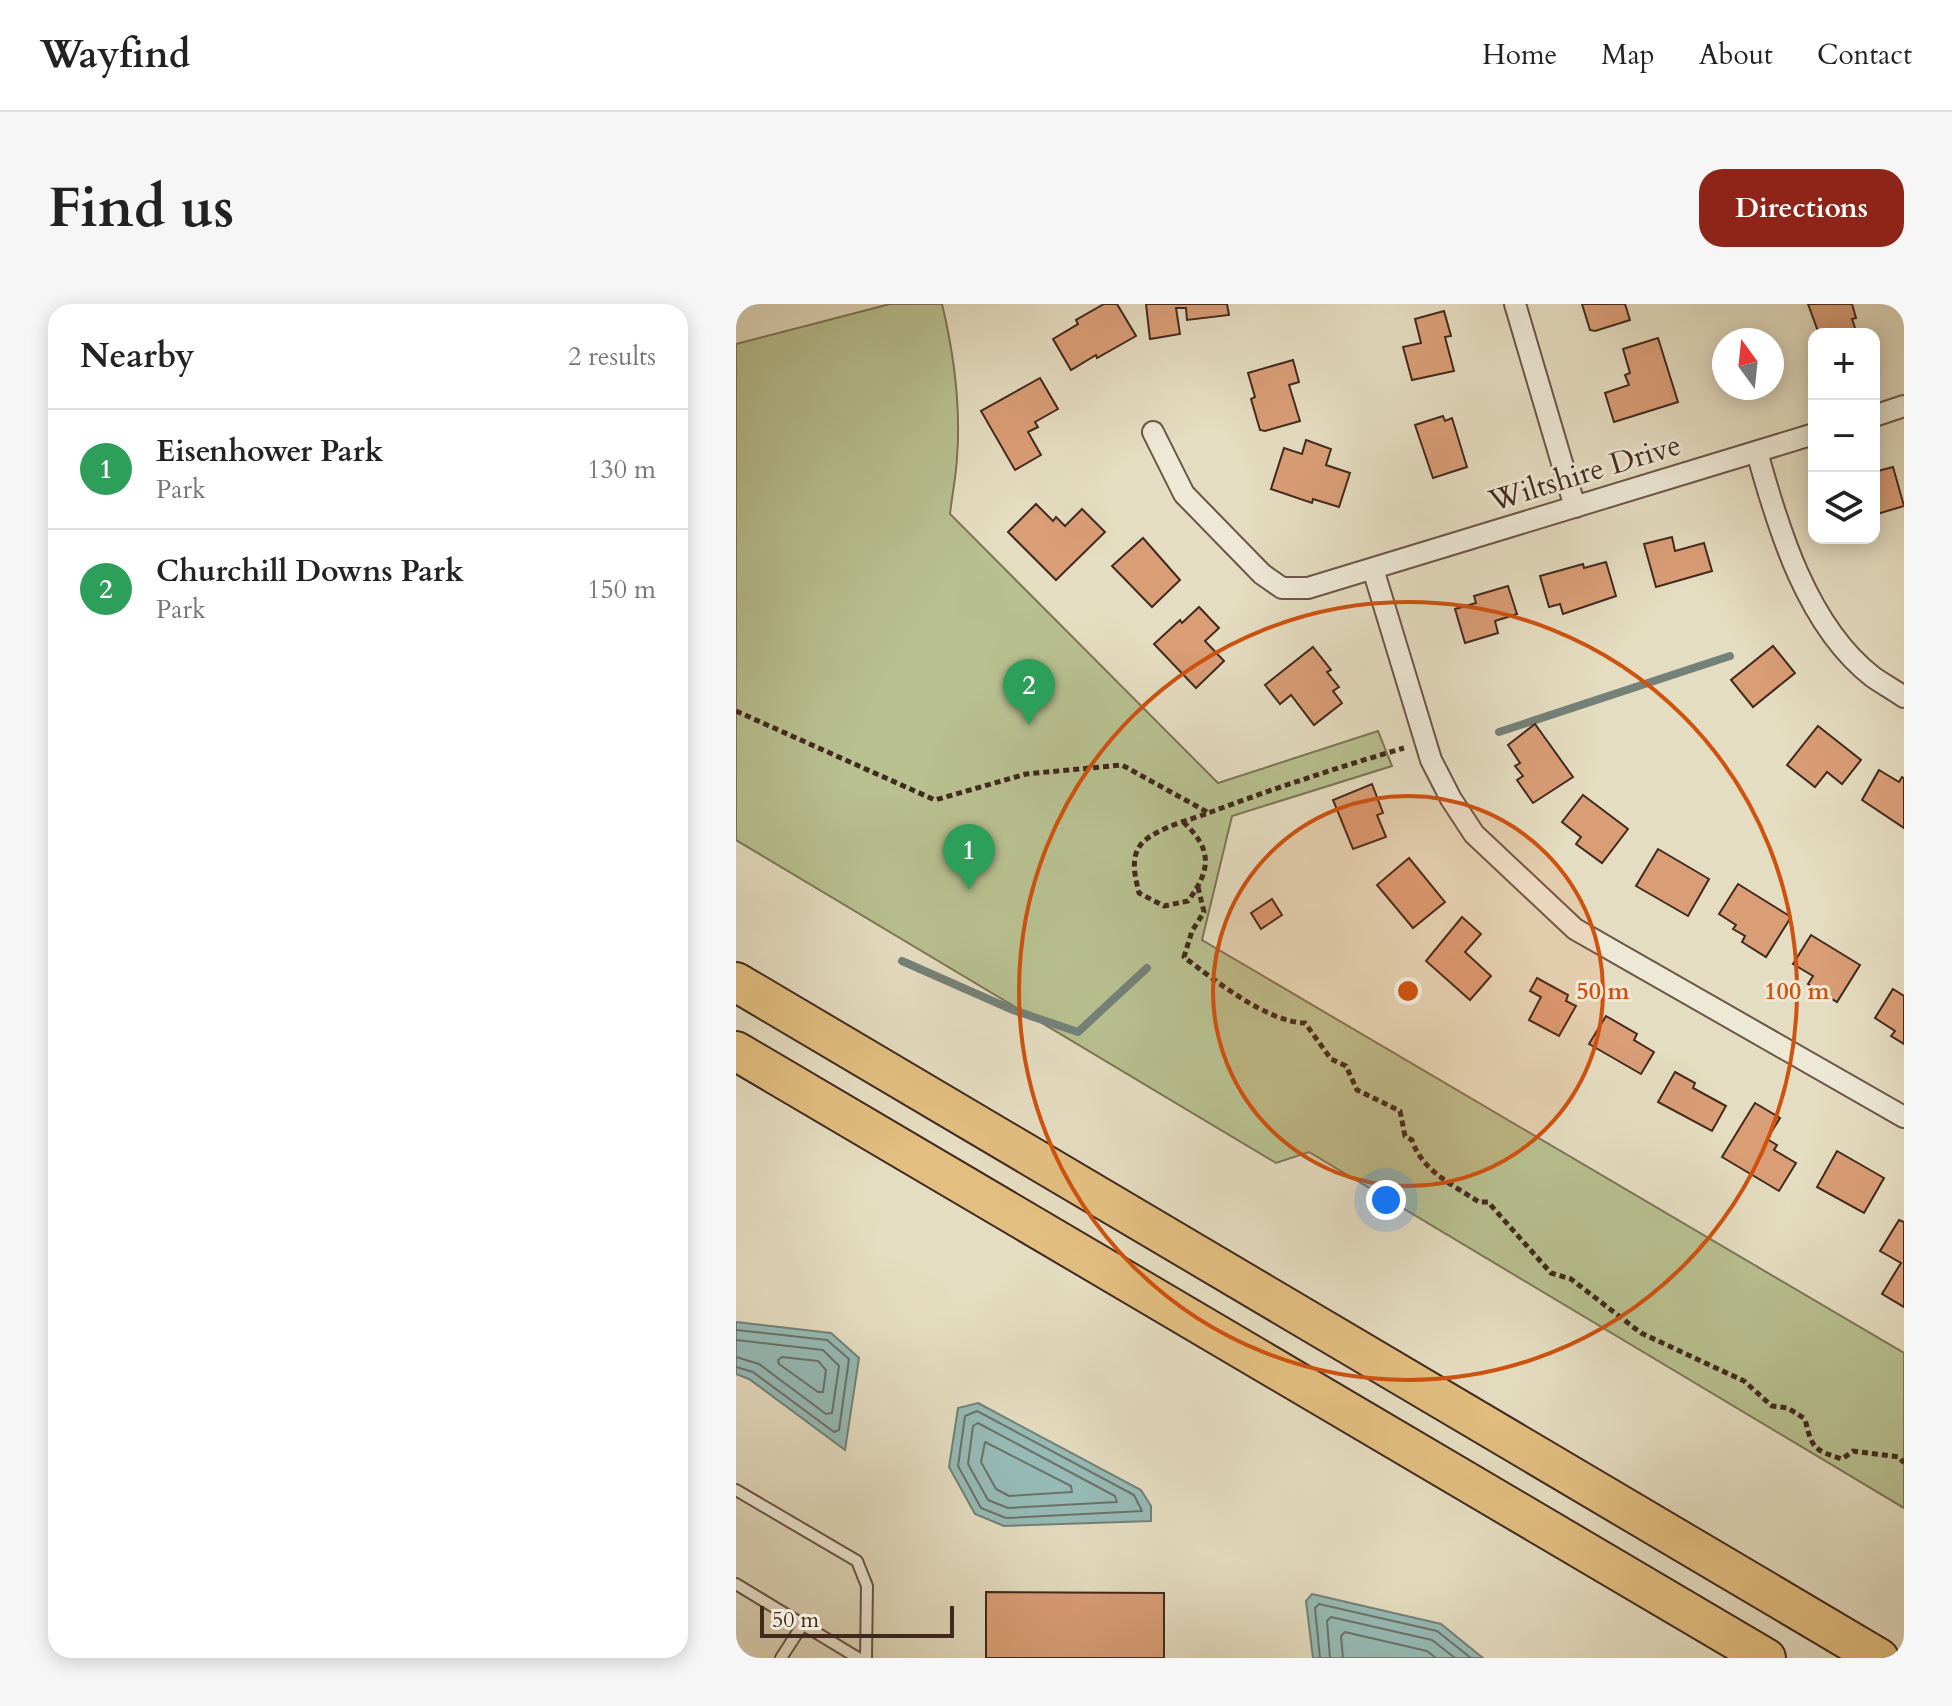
<!DOCTYPE html>
<meta charset="utf-8">
<style>
body{margin:0;font-family:Cardo,serif;background:#f6f6f6;color:#222}
.controls{position:absolute;right:24px;top:24px;display:grid;overflow:hidden;border-radius:16px;box-shadow:0 4px 20px #0003}
.controls button{width:72px;height:72px;display:grid;place-items:center;padding:0;border:0;border-bottom:2px solid #e0e0e0;background:#fff;color:#222;font:40px sans-serif}
.compass{position:absolute;left:976px;top:24px;width:72px;height:72px;border-radius:50%;background:#fff;box-shadow:0 4px 20px #0003;rotate:345deg}
.scale{position:absolute;left:24px;bottom:20px;width:194px;box-sizing:border-box;padding-left:8px;border:4px solid #42291e;border-top:0;font-size:22px;line-height:28px;white-space:nowrap;color:#42291e;-webkit-text-stroke:6px #eee9d7;paint-order:stroke}
.you{position:absolute;left:650px;top:896px;width:28px;height:28px;margin:-20px;border:6px solid #fff;border-radius:50%;background:#1a73e8;box-shadow:0 0 0 12px #1a73e833}
.badge{display:grid;place-items:center;width:52px;height:52px;border-radius:50%;background:#8f2418;color:#fff;font-size:26px;font-weight:700}
.pin{position:absolute;translate:-50% -66px;filter:drop-shadow(0 2px 4px #0008)}
.pin::after{content:'';position:absolute;top:42px;width:28px;height:24px;background:inherit;clip-path:polygon(0 0,100% 0,50% 100%)}
.list{margin:0;padding:0;list-style:none}
h2{display:flex;justify-content:space-between;align-items:center;height:104px;margin:0;padding:0 32px;font-size:34px}
h2 small{font-size:26px;font-weight:400;color:#767676}
.list li{display:grid;grid-template-columns:52px 1fr auto;gap:24px;align-items:center;box-sizing:border-box;height:120px;padding:0 32px;border-top:2px solid #e0e0e0}
.list b{display:block;font-size:30px;white-space:nowrap}
.list p{margin:0;font-size:26px;white-space:nowrap;color:#767676}
.list em{font-size:26px;font-style:normal;color:#767676}
.icon{flex:none;width:44px;height:44px;fill:none;stroke:currentColor;stroke-width:2;stroke-linecap:round;stroke-linejoin:round}
.map{position:relative;flex:none;width:1168px;height:1354px;overflow:hidden;border-radius:24px}
header{display:flex;align-items:center;gap:48px;box-sizing:border-box;height:112px;padding:0 40px;background:#fff;border-bottom:2px solid #e0e0e0}
header strong{font-size:38px}
nav{display:flex;gap:44px;margin-inline-start:auto;font-size:28px}
.intro{display:flex;align-items:center;justify-content:space-between;box-sizing:border-box;height:192px;padding:0 48px}
h1{margin:0;font-size:56px}
.button{padding:20px 36px;border-radius:24px;background:#8f2418;color:#fff;font-size:28px;font-weight:700}
main{display:flex;gap:48px;padding:0 48px}
aside{flex:1;background:#fff;border-radius:24px;box-shadow:0 4px 20px #0003}
.map>svg:first-child{display:block}
</style>
<header>
<strong>Wayfind</strong>
<nav><a>Home</a><a>Map</a><a>About</a><a>Contact</a></nav>
</header>
<div class="intro"><h1>Find us</h1><a class="button">Directions</a></div>
<main>
<aside>
<h2>Nearby<small>2 results</small></h2>
<ul class="list">
<li><span class="badge" style="background:#2e9e5b">1</span><div><b>Eisenhower Park</b><p>Park</p></div><em>130 m</em></li>
<li><span class="badge" style="background:#2e9e5b">2</span><div><b>Churchill Downs Park</b><p>Park</p></div><em>150 m</em></li>
</ul>
</aside>
<div class="map">
<svg width="1168" height="1354" viewBox="0 0 1168 1354">
<rect width="100%" height="100%" fill="#e5ddc1"/>
<filter id="stains"><feTurbulence type="fractalNoise" baseFrequency=".0025" numOctaves="4"/><feColorMatrix values="0 0 0 0 .2 0 0 0 0 .09 0 0 0 0 .02 0 0 0 .5 -.17"/></filter>
<radialGradient id="worn" r=".72"><stop offset=".6" stop-color="#630" stop-opacity="0"/><stop offset="1" stop-color="#630" stop-opacity=".3"/></radialGradient>
<path fill="#b8c090" stroke="#7d7457" stroke-width="2" d="M154,0H206C218,50 225,102 221,154C220,173 216,191 214,210L482,479L642,427L656,462L496,512L466,636L1168,1049V1204L573,848L540,859L0,536V40Z"/>
<g fill="#96bbb6" stroke="#748179" stroke-width="2">
<polygon points="0,1018 95,1029 123,1054 109,1146 13,1075 0,1070"/>
<polygon points="242,1099 405,1186 415,1202 415,1217 268,1222 239,1210 213,1163 222,1104"/>
<polygon points="576,1290 705,1320 747,1354 577,1354 570,1297"/>
</g>
<g fill="none" stroke-linecap="round" stroke-linejoin="round">
<g stroke="#6c726a" stroke-width="2">
<polyline points="0,1026 91,1036 113,1055 103,1126 98,1128 17,1068 0,1063"/>
<polyline points="0,1036 87,1046 103,1062 96,1109 90,1110 23,1060 0,1053"/>
<polygon points="46,1053 82,1057 90,1066 87,1088 82,1088 43,1060 42,1056"/>
<polygon points="241,1107 398,1191 406,1207 270,1214 245,1204 222,1162 229,1112"/>
<polygon points="242,1119 379,1192 381,1198 272,1204 252,1196 232,1160 237,1122"/>
<polygon points="249,1138 335,1182 336,1188 273,1192 260,1185 245,1158"/>
<polyline points="584,1354 579,1304 583,1300 701,1327 735,1354"/>
<polyline points="594,1354 591,1317 595,1313 696,1336 719,1354"/>
<polyline points="607,1354 605,1332 609,1328 691,1347 700,1354"/>
</g>
<g stroke="#748179" stroke-width="8">
<polyline points="763,428 994,352"/>
<polyline points="166,657 277,706 342,728 411,664"/>
</g>
</g>
<g fill="#da9e77" stroke="#42291e" stroke-width="2">
<polygon points="368,0 381,0 400,32 361,54 360,51 335,66 317,35 342,20 340,16"/>
<polygon points="410,0 491,0 493,11 451,16 450,4 440,4 444,30 414,35"/>
<polygon points="846,0 889,0 894,16 859,27 854,26"/>
<polygon points="1072,0 1116,0 1120,14 1116,15 1121,30 1083,30"/>
<polygon points="708,7 715,32 709,33 718,67 676,76 667,43 685,39 679,15"/>
<polygon points="922,34 942,98 878,118 869,89 893,81 889,71 894,69 887,45"/>
<polygon points="557,56 563,78 553,81 564,117 529,127 524,126 515,95 519,93 512,69"/>
<polygon points="304,74 322,105 299,118 302,123 292,128 305,151 279,166 245,107"/>
<polygon points="707,112 709,117 716,114 731,163 697,174 679,121"/>
<polygon points="570,136 595,145 590,161 614,169 603,203 577,195 576,199 535,185 548,144 566,150"/>
<polygon points="1157,163 1168,202 1138,211 1138,168"/>
<polygon points="300,200 317,217 320,213 329,222 346,205 369,228 320,276 272,228"/>
<polygon points="936,233 939,247 968,239 976,267 920,283 908,240"/>
<polygon points="407,234 444,276 416,303 376,262"/>
<polygon points="870,258 880,292 827,310 824,300 813,303 804,272 847,260 848,264"/>
<polygon points="772,282 781,310 759,317 762,329 729,339 719,305 740,299 738,292"/>
<polygon points="463,303 483,324 469,337 488,357 460,384 418,340 444,316 446,319"/>
<polygon points="1037,342 1059,369 1017,403 995,376"/>
<polygon points="577,343 595,366 591,368 603,383 597,387 606,399 578,421 555,391 544,400 529,381"/>
<polygon points="799,420 837,473 797,499 781,476 787,472 779,462 784,459 772,441"/>
<polygon points="1082,422 1125,456 1106,480 1091,468 1079,483 1051,461"/>
<polygon points="1143,466 1163,478 1166,473 1168,474 1168,524 1126,496"/>
<polygon points="636,480 647,509 641,511 650,533 617,545 597,496"/>
<polygon points="847,491 892,525 866,559 840,540 845,533 826,518"/>
<polygon points="922,545 973,575 952,612 900,582"/>
<polygon points="673,554 709,598 677,624 641,581"/>
<polygon points="1002,580 1055,613 1030,653 1006,638 1009,632 997,625 1000,621 983,610"/>
<polygon points="536,595 546,611 525,625 515,609"/>
<polygon points="726,613 745,630 729,648 755,672 734,696 690,657"/>
<polygon points="1075,631 1124,661 1101,698 1072,680 1077,672 1057,660"/>
<polygon points="801,674 832,691 830,697 840,702 823,732 793,716 805,693 794,687"/>
<polygon points="1157,685 1168,692 1168,740 1155,732 1159,727 1139,714"/>
<polygon points="870,712 901,730 898,736 918,748 905,770 853,740"/>
<polygon points="939,768 959,779 957,784 990,802 976,827 922,798"/>
<polygon points="1019,799 1044,814 1031,835 1041,841 1038,846 1060,859 1043,887 986,853"/>
<polygon points="1101,847 1148,874 1128,909 1081,883"/>
<polygon points="1163,916 1168,918 1168,1003 1146,990 1165,959 1144,947"/>
<polygon points="250,1288 428,1289 428,1354 250,1354"/>
</g>
<g fill="none" stroke-linecap="round" stroke-linejoin="round">
<g stroke="#6b5647" stroke-width="14">
<g id="service">
<polyline points="0,1186 121,1257 131,1282 130,1354"/>
<polyline points="0,1280 122,1354"/>
<polyline points="45,1354 67,1320"/>
</g>
</g>
<g stroke="#6b5647" stroke-width="24">
<g id="minor">
<polyline points="779,0 839,203"/>
<polyline points="1138,112 1168,102"/>
<polyline points="417,128 448,190 526,270 546,284 572,284 1078,130"/>
<path d="M1021,148C1042,224 1071,322 1137,373C1147,380 1158,386 1168,393"/>
<polyline points="637,265 695,456 715,495 738,530 839,625 1168,813"/>
</g>
</g>
<g stroke="#42291e" stroke-width="42">
<g id="motorway">
<polyline points="0,678 1143,1354"/>
<polyline points="0,747 1030,1354"/>
</g>
</g>
<g stroke="#42291e" stroke-width="5" stroke-dasharray="6 4" stroke-linecap="butt">
<polyline points="0,407 199,496 290,470 386,461 473,509"/>
<path d="M447,518C477,545 475,566 452,597L428,602L403,589C399,572 393,551 408,537C426,522 454,516 475,508C539,484 603,463 668,444"/>
<path d="M462,583L468,608L456,627L448,653C478,676 531,718 569,719L595,755L610,762L621,786L664,807L669,832L676,836C686,867 717,881 743,898H752L815,969L835,975L905,1029L1008,1077L1036,1102L1052,1104L1069,1115C1076,1144 1077,1146 1106,1155L1117,1147L1163,1153L1168,1159"/>
</g>
<use href="#service" stroke="#eee9d7" stroke-width="10"/>
<use href="#minor" stroke="#eee9d7" stroke-width="20"/>
<use href="#motorway" stroke="#e2be80" stroke-width="38"/>
</g>
<circle cx="672" cy="687" r="195" fill="#cf520f" fill-opacity=".12"/>
<g fill="none" stroke="#cf520f" stroke-width="4">
<circle cx="672" cy="687" r="195"/>
<circle cx="672" cy="687" r="389"/>
</g>
<g text-anchor="middle" dominant-baseline="central" stroke-width="6" stroke-linejoin="round" paint-order="stroke">
<g font-size="30" fill="#42291e" stroke="#eee9d7">
<text transform="translate(849 169) rotate(-17)">Wiltshire Drive</text>
</g>
</g>
<circle cx="672" cy="687" r="12" fill="#cf520f" stroke="#eee9d7" stroke-width="4"/>
<g font-size="24" text-anchor="middle" font-weight="bold" fill="#cf520f" stroke="#eee9d7" stroke-width="6" stroke-linejoin="round" paint-order="stroke">
<text x="867" y="695">50 m</text>
<text x="1061" y="695">100 m</text>
</g>
<rect width="100%" height="100%" filter="url(#stains)"/>
<rect width="100%" height="100%" fill="url(#worn)"/>
</svg>
<div class="controls">
<button>+</button>
<button>−</button>
<button><svg class="icon" aria-label="layers" viewBox="0 0 24 24"><path d="M12 4l9 5-9 5-9-5zM3 14l9 5 9-5"/></svg></button>
</div>
<svg class="compass" viewBox="-18 -18 36 36"><path d="M0-13l5 13h-10z" fill="#e53935"/><path d="M0 13l5-13h-10z" fill="#767676"/></svg>
<div class="scale">50 m</div>
<div class="you"></div>
<div class="pin badge" style="left:233px;top:586px;background:#2e9e5b">1</div>
<div class="pin badge" style="left:293px;top:421px;background:#2e9e5b">2</div>
</div>
</main>
